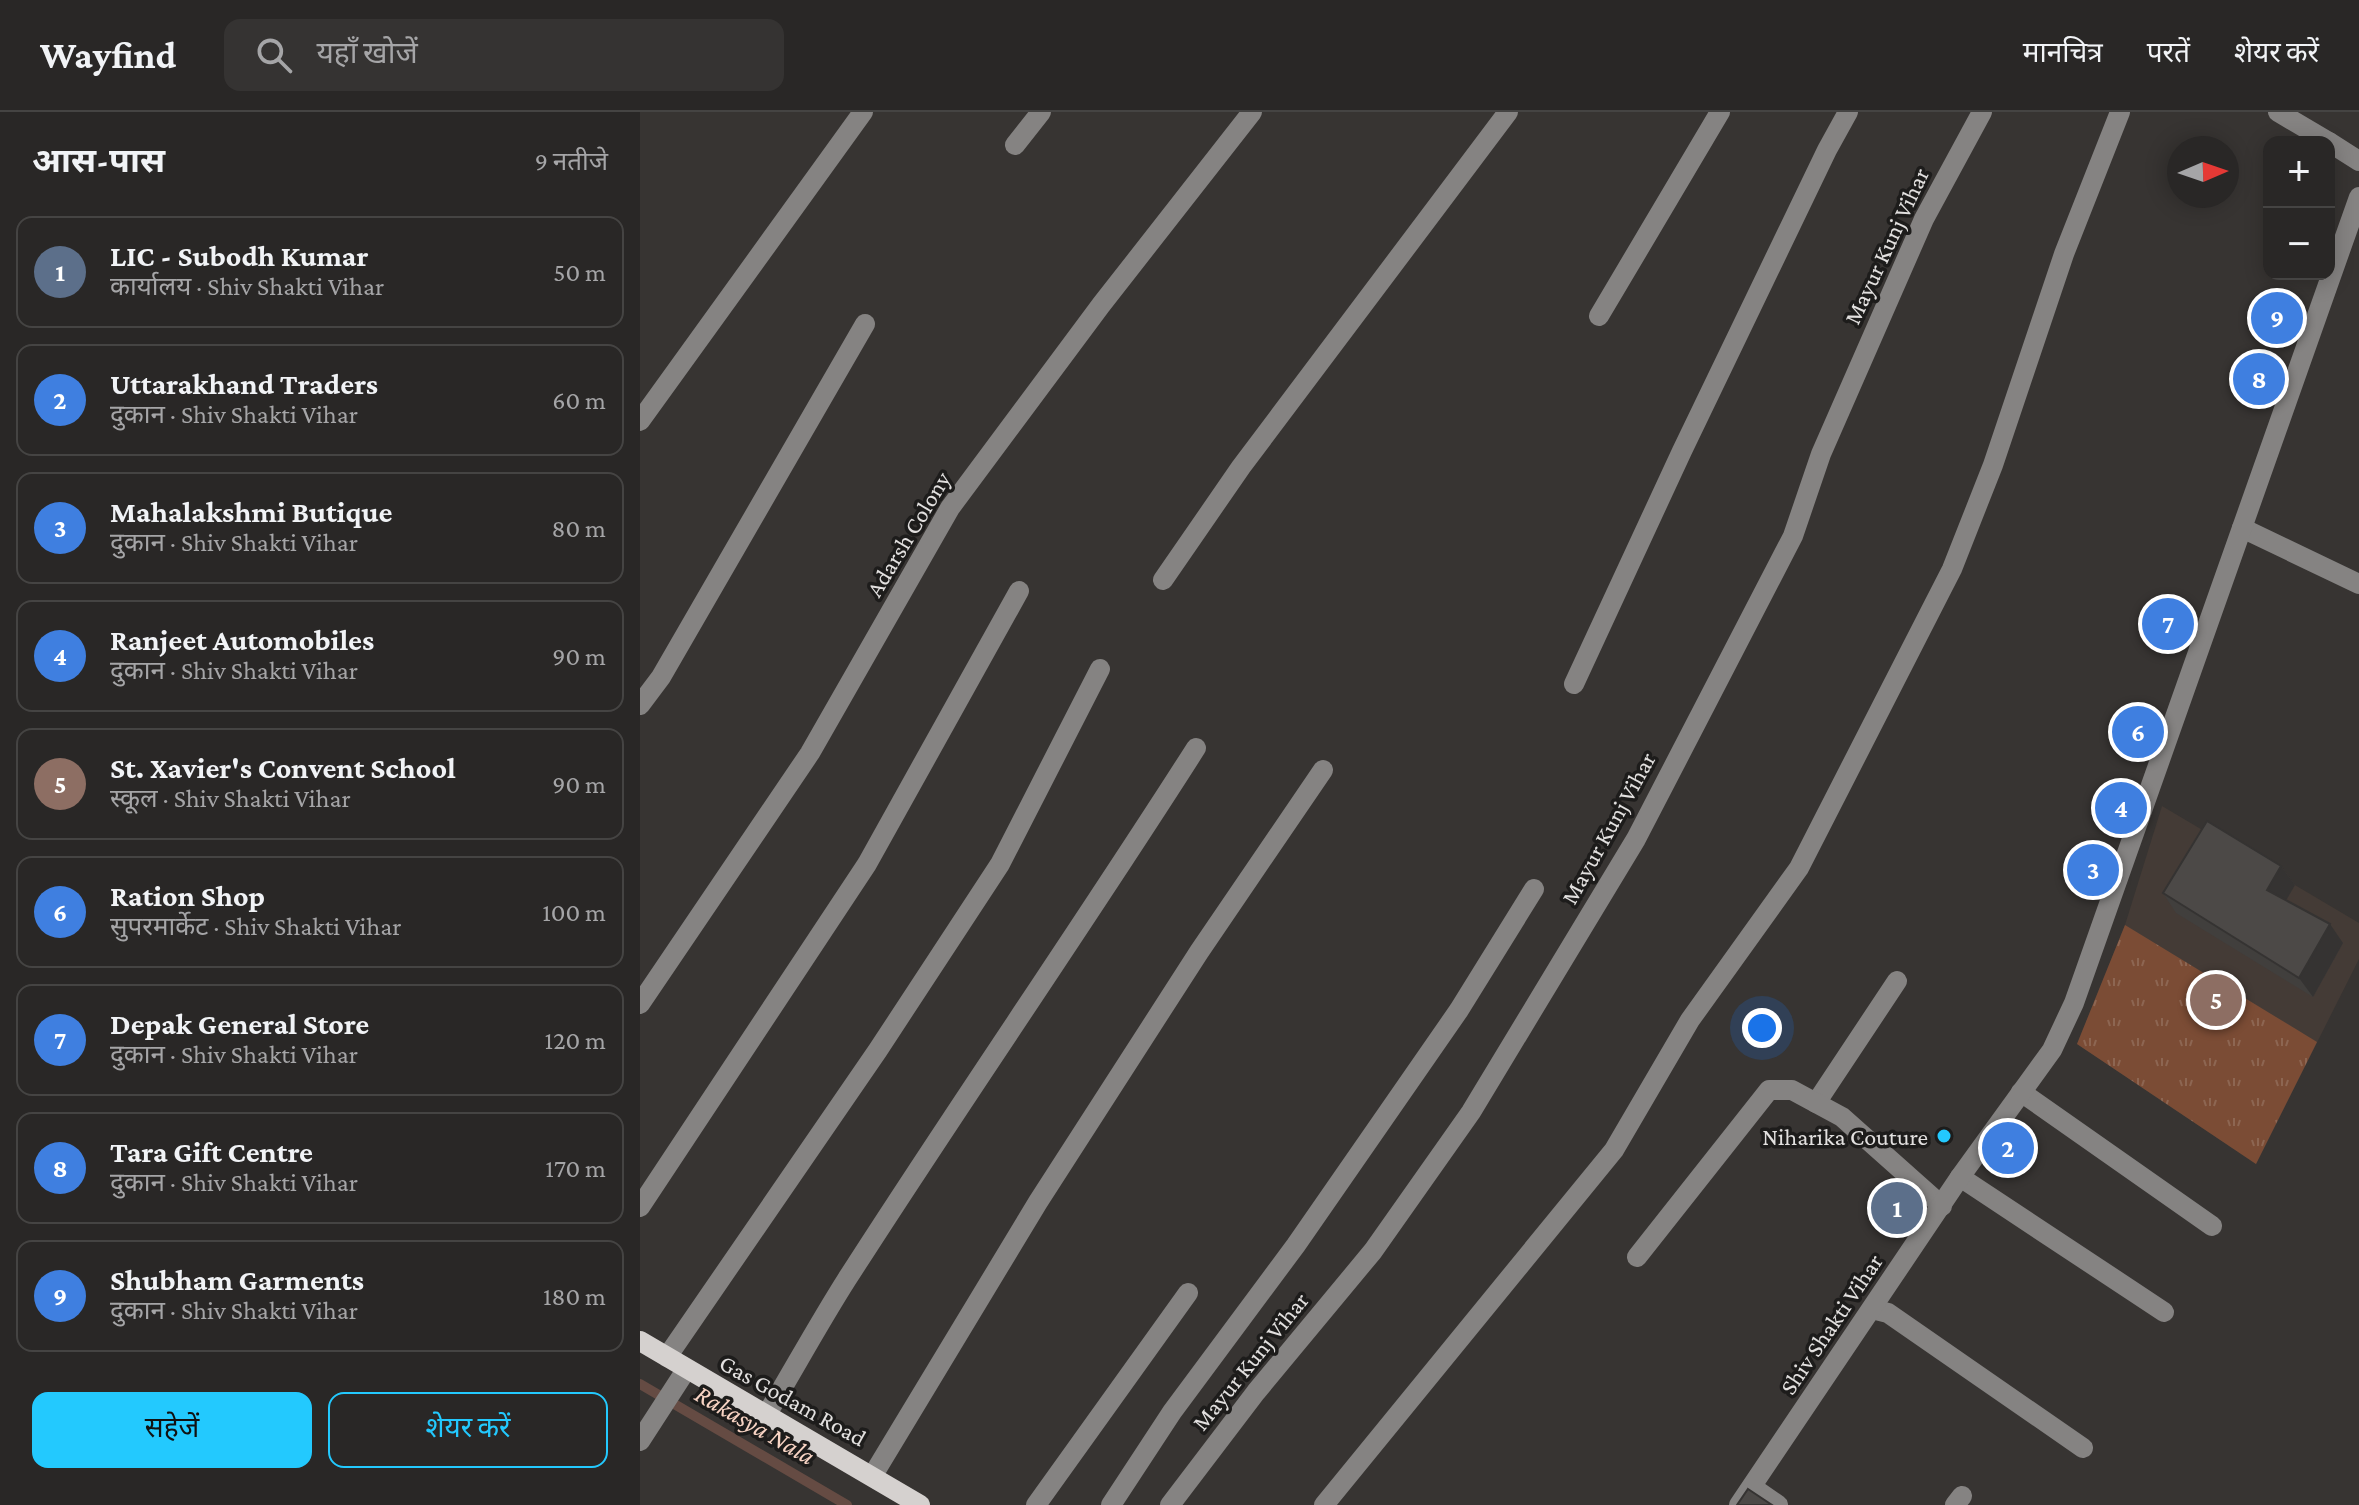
<!DOCTYPE html>
<html lang="hi">
<meta charset="utf-8">
<style>
body{margin:0;font-family:"Crimson Pro","Noto Sans Devanagari",serif;background:#353332;color:#f1f3f6}
.controls{position:absolute;right:24px;top:24px;display:grid;overflow:hidden;border-radius:16px;box-shadow:0 4px 20px #0003}
.controls button{width:72px;height:72px;display:grid;place-items:center;padding:0;border:0;border-bottom:2px solid #454443;background:#292726;color:#f1f3f6;font:40px sans-serif}
.compass{position:absolute;left:1527px;top:24px;width:72px;height:72px;border-radius:50%;background:#292726;box-shadow:0 4px 20px #0003;rotate:88deg}
.you{position:absolute;left:1122px;top:916px;width:28px;height:28px;margin:-20px;border:6px solid #fff;border-radius:50%;background:#1a73e8;box-shadow:0 0 0 12px #1a73e833}
.badge{display:grid;place-items:center;width:52px;height:52px;border-radius:50%;background:#23c9fe;color:#fff;font-size:26px;font-weight:700}
.pin{position:absolute;translate:-50% -50%;border:4px solid #fff;box-shadow:0 2px 8px #0006}
.list{margin:0;padding:0;list-style:none}
h2{display:flex;justify-content:space-between;align-items:center;height:104px;margin:0;padding:0 32px;font-size:34px}
h2 small{font-size:26px;font-weight:400;color:#a5a5a7}
.list li{display:grid;grid-template-columns:52px 1fr auto;gap:24px;align-items:center;box-sizing:border-box;height:112px;margin:0 16px 16px;padding:0 16px;border:2px solid #454443;border-radius:16px}
.list b{display:block;font-size:30px;white-space:nowrap}
.list p{margin:0;font-size:26px;white-space:nowrap;color:#a5a5a7}
.list em{font-size:26px;font-style:normal;color:#a5a5a7}
.actions{display:flex;gap:16px;padding:24px 32px}
.actions a{flex:1;padding:18px 0;border:2px solid #23c9fe;border-radius:16px;text-align:center;font-size:28px;color:#23c9fe}
.actions .main{background:#23c9fe;color:#111}
.icon{flex:none;width:44px;height:44px;fill:none;stroke:currentColor;stroke-width:2;stroke-linecap:round;stroke-linejoin:round}
.map{position:relative;flex:none;width:1719px;height:1393px;overflow:hidden}
header{display:flex;align-items:center;gap:48px;box-sizing:border-box;height:112px;padding:0 40px;background:#292726;border-bottom:2px solid #454443}
header strong{font-size:38px}
nav{display:flex;gap:44px;margin-inline-start:auto;font-size:28px}
.search{width:560px;height:72px;background:#353332;display:flex;align-items:center;gap:20px;box-sizing:border-box;padding:0 28px;border-radius:16px;color:#a5a5a7;font-size:30px}
main{display:flex}
aside{flex:1;background:#292726}
.map>svg:first-child{display:block}
</style>
<header>
<strong>Wayfind</strong>
<div class="search"><svg class="icon" aria-label="search" viewBox="0 0 24 24"><circle cx="10" cy="10" r="6"/><path d="M15 15l6 6"/></svg>यहाँ खोजें</div>
<nav><a>मानचित्र</a><a>परतें</a><a>शेयर करें</a></nav>
</header>
<main>
<aside>
<h2>आस-पास<small>9 नतीजे</small></h2>
<ul class="list">
<li><span class="badge" style="background:#5c6f8a">1</span><div><b>LIC - Subodh Kumar</b><p>कार्यालय · Shiv Shakti Vihar</p></div><em>50 m</em></li>
<li><span class="badge" style="background:#3f7fe0">2</span><div><b>Uttarakhand Traders</b><p>दुकान · Shiv Shakti Vihar</p></div><em>60 m</em></li>
<li><span class="badge" style="background:#3f7fe0">3</span><div><b>Mahalakshmi Butique</b><p>दुकान · Shiv Shakti Vihar</p></div><em>80 m</em></li>
<li><span class="badge" style="background:#3f7fe0">4</span><div><b>Ranjeet Automobiles</b><p>दुकान · Shiv Shakti Vihar</p></div><em>90 m</em></li>
<li><span class="badge" style="background:#8d6e63">5</span><div><b>St. Xavier's Convent School</b><p>स्कूल · Shiv Shakti Vihar</p></div><em>90 m</em></li>
<li><span class="badge" style="background:#3f7fe0">6</span><div><b>Ration Shop</b><p>सुपरमार्केट · Shiv Shakti Vihar</p></div><em>100 m</em></li>
<li><span class="badge" style="background:#3f7fe0">7</span><div><b>Depak General Store</b><p>दुकान · Shiv Shakti Vihar</p></div><em>120 m</em></li>
<li><span class="badge" style="background:#3f7fe0">8</span><div><b>Tara Gift Centre</b><p>दुकान · Shiv Shakti Vihar</p></div><em>170 m</em></li>
<li><span class="badge" style="background:#3f7fe0">9</span><div><b>Shubham Garments</b><p>दुकान · Shiv Shakti Vihar</p></div><em>180 m</em></li>
</ul>
<div class="actions"><a class="main">सहेजें</a><a>शेयर करें</a></div>
</aside>
<div class="map">
<svg width="1719" height="1393" viewBox="0 0 1719 1393">
<defs>
<pattern id="grass-tufts" width="24" height="20" patternUnits="userSpaceOnUse" patternTransform="scale(2)"><rect width="24" height="20" fill="#7b4c35"/><path d="M3 7l-1-3M5 7V3M7 7l1-3M15 17l-1-3M17 17v-4M19 17l1-3" fill="none" stroke="#8d6652"/></pattern>
</defs>
<rect width="100%" height="100%" fill="#373432"/>
<polygon fill="#443b36" points="1522,694 1719,811 1719,847 1616,1052 1437,932 1485,813"/>
<polygon fill="url(#grass-tufts)" points="1485,813 1677,930 1616,1052 1437,932"/>
<g fill="none" stroke-linecap="round" stroke-linejoin="round">
<polyline stroke="#654b43" stroke-width="10" points="0,1272 207,1393"/>
<g stroke="#858382" stroke-width="20">
<polyline points="1638,0 1689,30"/>
<polyline points="1689,30 1719,49"/>
<polyline points="375,33 401,0"/>
<polyline points="959,204 1080,0"/>
<polyline points="0,309 223,0"/>
<polyline points="1602,416 1719,472"/>
<polyline points="523,468 601,355 868,0"/>
<polyline points="934,572 1042,339 1187,38 1208,0"/>
<polyline points="0,593 21,565 225,212"/>
<polyline points="0,892 170,641 310,396 461,193 612,0"/>
<polyline points="1381,980 1572,1114"/>
<polyline points="1176,991 1257,869"/>
<polyline points="1320,1065 1524,1200"/>
<polyline points="0,1095 227,752 379,479"/>
<polyline points="997,1145 1129,978 1152,978 1202,1005 1302,1094"/>
<polyline points="1232,1197 1248,1201 1443,1336"/>
<polyline points="27,1245 238,938 360,752 460,557"/>
<path d="M127,1302C154,1257 179,1211 207,1167C321,989 442,815 556,636"/>
<polyline points="0,1329 46,1258"/>
<polyline points="233,1363 398,1090 559,840 683,658"/>
<polyline points="1112,1375 1138,1393"/>
<polyline points="396,1393 548,1181"/>
<polyline points="471,1393 532,1300 656,1133 819,898 894,777"/>
<polyline points="530,1393 616,1280 733,1139 831,1000 996,727 1153,424 1181,342 1284,107 1342,0"/>
<polyline points="684,1393 974,1038 1050,908 1159,756 1312,457 1353,353 1424,142 1480,0"/>
<polyline points="1099,1393 1320,1065 1412,938 1434,891 1719,85"/>
<polyline points="1315,1393 1322,1384"/>
</g>
<polyline stroke="#d5d1cf" stroke-width="20" points="0,1229 280,1393"/>
</g>
<polygon fill="#413f3d" points="1641,754 1655,773 1646,788 1703,831 1673,885 1536,801 1523,781"/>
<g fill="#353332">
<polygon points="1641,754 1655,773 1641,797 1627,778"/>
<polygon points="1690,812 1703,831 1673,885 1659,866"/>
</g>
<g fill="#4c4947" stroke="#353332" stroke-width="2">
<polygon points="1567,709 1641,754 1627,778 1690,812 1659,866 1523,781"/>
<polygon points="1108,1377 1132,1393 1097,1393"/>
</g>
<circle fill="#23c9fe" stroke="#1d1c1b" stroke-width="3" cx="1304" cy="1024" r="8"/>
<g text-anchor="middle" dominant-baseline="central" stroke-width="7" stroke-linejoin="round" paint-order="stroke">
<g font-size="24" fill="#e2e0df" stroke="#1d1c1b">
<text transform="translate(1246 134) rotate(-65)">Mayur Kunj Vihar</text>
<text transform="translate(268 422) rotate(-59)">Adarsh Colony</text>
<text transform="translate(968 716) rotate(-61)">Mayur Kunj Vihar</text>
<text transform="translate(1191 1212) rotate(-56)">Shiv Shakti Vihar</text>
<text transform="translate(610 1249) rotate(-51)">Mayur Kunj Vihar</text>
<text transform="translate(153 1288) rotate(29)">Gas Godam Road</text>
</g>
<g font-size="24" fill="#e2e0df" stroke="#1d1c1b" text-anchor="end">
<text x="1288" y="1024">Niharika Couture</text>
</g>
<g font-size="26" font-style="italic" fill="#f8d4c4" stroke="#1d1c1b">
<text transform="translate(115 1313) rotate(30)">Rakasya Nala</text>
</g>
</g>
</svg>
<div class="controls">
<button>+</button>
<button>−</button>
</div>
<svg class="compass" viewBox="-18 -18 36 36"><path d="M0-13l5 13h-10z" fill="#e53935"/><path d="M0 13l5-13h-10z" fill="#a5a5a7"/></svg>
<div class="you"></div>
<div class="pin badge" style="left:1257px;top:1096px;background:#5c6f8a">1</div>
<div class="pin badge" style="left:1368px;top:1036px;background:#3f7fe0">2</div>
<div class="pin badge" style="left:1453px;top:758px;background:#3f7fe0">3</div>
<div class="pin badge" style="left:1481px;top:696px;background:#3f7fe0">4</div>
<div class="pin badge" style="left:1576px;top:888px;background:#8d6e63">5</div>
<div class="pin badge" style="left:1498px;top:620px;background:#3f7fe0">6</div>
<div class="pin badge" style="left:1528px;top:512px;background:#3f7fe0">7</div>
<div class="pin badge" style="left:1619px;top:267px;background:#3f7fe0">8</div>
<div class="pin badge" style="left:1637px;top:206px;background:#3f7fe0">9</div>
</div>
</main>
